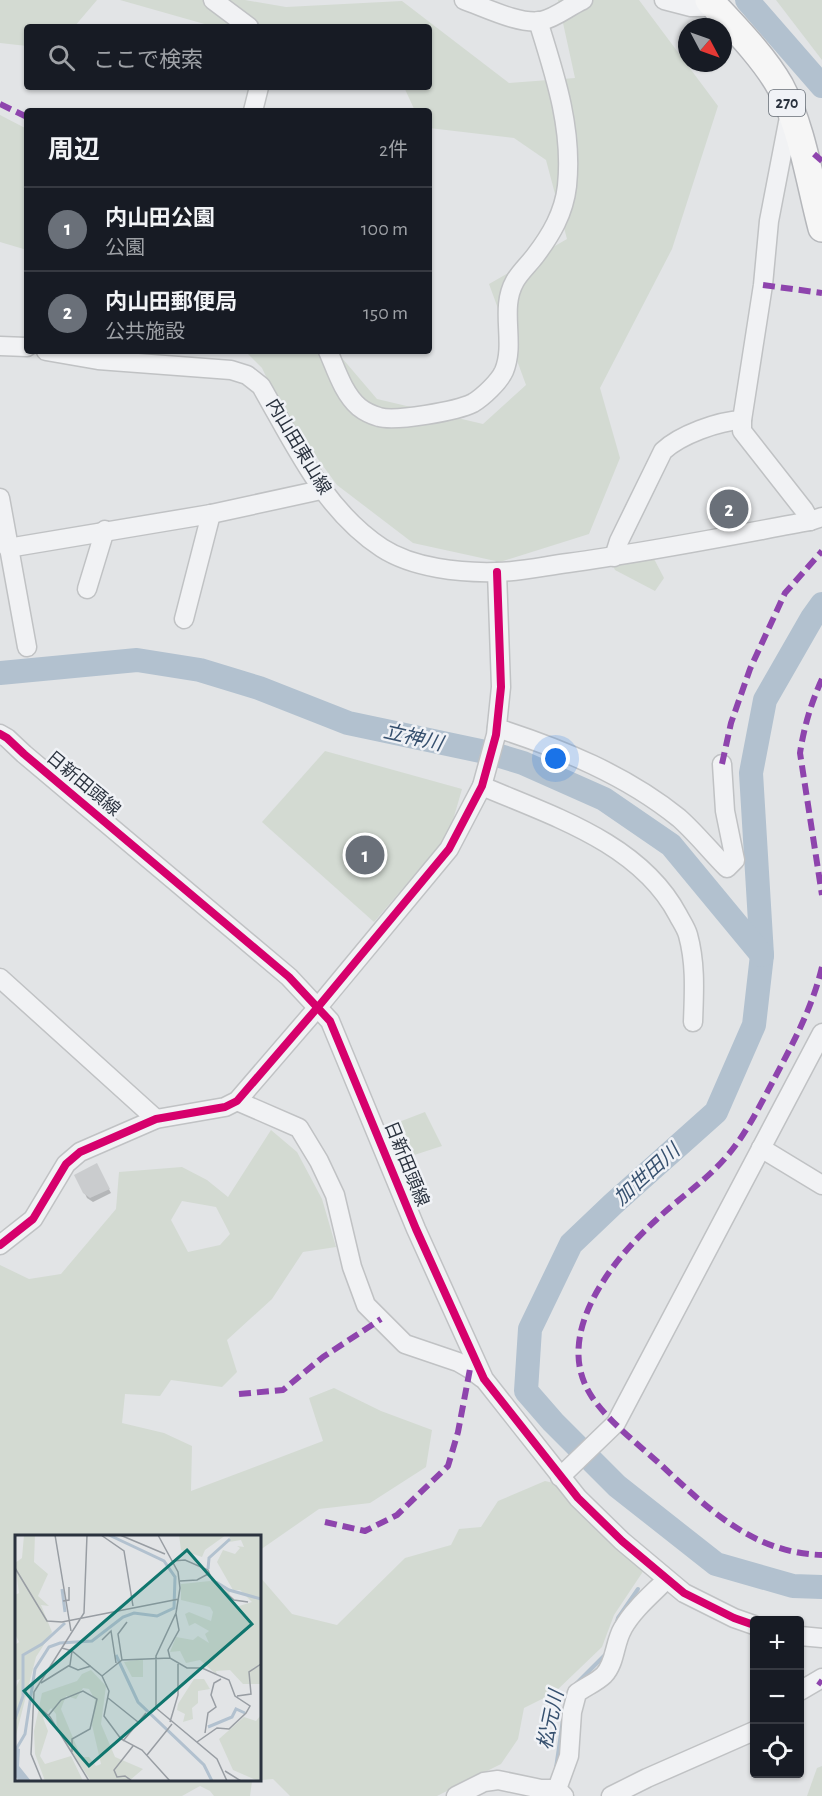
<!DOCTYPE html>
<html lang="ja">
<meta charset="utf-8">
<style>
body{margin:0;font-family:"Alegreya Sans","Noto Sans JP",sans-serif;background:#20242c;color:#f1f3f6}
.controls{position:absolute;right:18px;bottom:18px;display:grid;overflow:hidden;border-radius:6px;box-shadow:0 2px 4px #0004}
.controls button{width:54px;height:54px;display:grid;place-items:center;padding:0;border:0;border-bottom:2px solid #363941;background:#171b24;color:#f1f3f6;font:30px sans-serif}
.compass{position:absolute;left:678px;top:18px;width:54px;height:54px;border-radius:50%;background:#171b24;box-shadow:0 2px 4px #0004;rotate:131deg}
.you{position:absolute;left:556px;top:759px;width:21px;height:21px;margin:-15px;border:4px solid #fff;border-radius:50%;background:#1a73e8;box-shadow:0 0 0 9px #1a73e833}
.badge{display:grid;place-items:center;width:39px;height:39px;border-radius:50%;background:#6a7079;color:#fff;font-size:20px;font-weight:700}
.pin{position:absolute;translate:-50% -50%;border:3px solid #fff;box-shadow:0 2px 6px #0006}
.list{margin:0;padding:0;list-style:none}
h2{display:flex;justify-content:space-between;align-items:center;height:78px;margin:0;padding:0 24px;font-size:26px}
h2 small{font-size:20px;font-weight:400;color:#9ea1a6}
.list li{display:grid;grid-template-columns:39px 1fr auto;gap:18px;align-items:center;box-sizing:border-box;height:84px;padding:0 24px;border-top:2px solid #363941}
.list b{display:block;font-size:22px;white-space:nowrap}
.list p{margin:0;font-size:20px;white-space:nowrap;color:#9ea1a6}
.list em{font-size:20px;font-style:normal;color:#9ea1a6}
.icon{flex:none;width:33px;height:33px;fill:none;stroke:currentColor;stroke-width:2;stroke-linecap:round;stroke-linejoin:round}
.map{position:relative;flex:none;width:822px;height:1796px;overflow:hidden}
.search{position:absolute;background:#171b24;box-shadow:0 2px 4px #0004;left:24px;top:24px;width:408px;height:66px;display:flex;align-items:center;gap:15px;box-sizing:border-box;padding:0 21px;border-radius:6px;color:#9ea1a6;font-size:22px}
.panel{position:absolute;background:#171b24;box-shadow:0 2px 4px #0004;left:24px;top:108px;width:408px;height:246px;border-radius:6px}
.map>svg:first-child{display:block}
</style>
<div class="map">
<svg width="822" height="1796" viewBox="0 0 822 1796">
<rect width="100%" height="100%" fill="#e2e4e6"/>
<g fill="#d3dad2" fill-rule="evenodd">
<polygon points="0,0 97,0 74,27 27,27 27,46 0,43"/>
<polygon points="120,0 245,0 286,7 402,1 509,83 575,78 558,0 639,0 718,106 672,249 600,388 620,458 589,534 500,562 413,543 337,485 282,410 262,368 245,351 336,351 377,399 483,424 526,385 489,284 567,239 546,160 514,138 429,128 429,111 415,111 404,87 429,87 429,27 215,27"/>
<polygon points="776,0 822,0 822,60"/>
<polygon points="0,115 27,129 27,250 0,242"/>
<polygon points="653,557 664,578 655,591 615,570 612,564"/>
<polygon points="325,751 462,789 449,834 374,922 262,822"/>
<polygon points="425,1112 442,1146 405,1158 391,1125"/>
<path d="M271,1130L297,1152L322,1199L336,1247L303,1252L272,1299L227,1340L237,1372L222,1387L171,1380L160,1396L125,1394L122,1423L164,1433L192,1446L191,1491L323,1441L309,1398L334,1388L381,1411L432,1430L426,1467L370,1503L319,1509L260,1550V1536H16V1780H260V1577L292,1614L337,1625L405,1558L451,1545L459,1529L481,1527L498,1501L545,1481L558,1484L644,1570L614,1615L602,1647L554,1693L524,1708L518,1739L501,1764L437,1796H290L273,1779L252,1781L250,1796H214L210,1791L200,1786L182,1796H0V1265L29,1279L61,1274L116,1209L119,1172L182,1167L207,1180L228,1197ZM182,1201L216,1207L230,1234L220,1245L188,1252L171,1220Z"/>
<polygon points="822,1766 822,1796 807,1796 817,1768"/>
</g>
<polygon fill="#0003" points="96,1165 111,1193 93,1202 87,1198 76,1175"/>
<g fill="none" stroke-linecap="round" stroke-linejoin="round">
<g stroke="#b2c1cf" stroke-width="4">
<polyline points="616,1625 618,1618 638,1589"/>
<polyline points="575,1685 606,1654"/>
<polyline points="556,1768 564,1713"/>
</g>
<g stroke="#b2c1cf" stroke-width="24">
<polyline points="747,0 822,86"/>
<polyline points="822,604 812,618 765,700 751,773 762,955 754,1025 716,1112 613,1204 571,1244 530,1329 526,1391 553,1422 617,1486 716,1564 793,1586 822,1587"/>
<polyline points="0,673 137,660 200,670 259,688 348,723 490,753 523,763 604,799 671,845 762,955"/>
</g>
</g>
<polygon fill="#caccce" points="97,1163 110,1189 90,1198 83,1193 74,1175"/>
<g fill="none" stroke-linecap="round" stroke-linejoin="round">
<g stroke="#c0c2c4" stroke-width="21">
<g id="minor">
<polyline points="213,0 249,27"/>
<path d="M464,0C484,7 520,25 541,21C556,18 569,6 583,0"/>
<polyline points="664,0 691,7 715,7"/>
<polyline points="253,111 259,87"/>
<polyline points="790,112 769,221 763,285 742,420 742,431 804,510 810,521"/>
<polyline points="0,346 27,347"/>
<path d="M46,351L98,360L231,370L247,375L261,386C295,445 324,510 382,548C413,568 460,573 496,572C520,572 545,566 568,563C649,552 729,536 810,521L822,517"/>
<path d="M328,351C336,369 343,393 359,407C364,411 372,415 379,417C395,422 457,411 473,403C483,397 499,382 504,371C516,342 499,309 515,281C520,272 529,264 535,256C551,235 564,213 567,186C573,129 555,75 538,21"/>
<polyline points="0,498 27,647"/>
<polyline points="8,548 211,514 321,490"/>
<path d="M614,557L619,541L663,451C680,435 718,421 742,420"/>
<polyline points="87,589 105,530"/>
<polyline points="184,619 211,514"/>
<path d="M497,728C562,749 626,775 679,818C696,833 711,852 727,868L735,860L725,811L722,764"/>
<polyline points="0,734 7,738 24,754 289,977 330,1021 416,1229 484,1379 578,1498 622,1541 684,1593 734,1618 754,1625"/>
<path d="M482,786C552,816 640,843 678,915C681,921 686,928 688,935C696,964 694,993 693,1022"/>
<polyline points="0,978 156,1119"/>
<polyline points="237,1101 299,1128 319,1161 335,1195 352,1267 366,1305 405,1344 458,1362 470,1369 482,1378"/>
<polyline points="761,1148 822,1185"/>
<polyline points="0,1245 33,1219 66,1164 80,1152 156,1119 225,1107 237,1101 318,1007 449,849 482,786 496,735 501,687 497,572"/>
<polyline points="560,1477 616,1423 822,1033"/>
<polyline points="800,1636 822,1638"/>
<polyline points="800,1691 822,1678"/>
<path d="M557,1789L569,1756L572,1712L577,1693C585,1687 597,1682 604,1675C616,1662 614,1643 623,1628C633,1610 651,1595 666,1580"/>
<polyline points="456,1796 484,1782 498,1780 541,1789 557,1789 564,1796"/>
<polyline points="611,1796 647,1778 754,1731"/>
</g>
</g>
<g stroke="#b5b7bb" stroke-width="30">
<path id="highway" d="M709,0C733,26 763,56 780,86C802,127 810,183 822,228"/>
</g>
<use href="#minor" stroke="#f1f2f4" stroke-width="18"/>
<use href="#highway" stroke="#f6f6f6" stroke-width="27"/>
<g stroke="#8e44ad" stroke-width="6" stroke-dasharray="12 6" stroke-linecap="butt">
<polyline points="0,104 27,117"/>
<polyline points="814,154 822,161"/>
<polyline points="763,285 822,293"/>
<path d="M822,679C811,703 804,727 800,753L822,895"/>
<polyline points="722,764 731,723 750,669 785,593 822,551"/>
<path d="M822,967C812,1009 792,1045 772,1083C758,1109 746,1134 727,1156C706,1181 679,1198 656,1220C612,1260 551,1336 592,1397C609,1422 638,1444 660,1464C708,1509 753,1553 822,1555"/>
<polyline points="239,1394 283,1390 323,1357 381,1319"/>
<polyline points="325,1522 365,1531 397,1515 448,1466 458,1432 470,1369"/>
<polyline points="818,1681 822,1684"/>
</g>
<g stroke="#f0f2f6" stroke-width="11">
<g id="cycleway">
<polyline points="0,734 7,738 24,754 289,977 330,1021 416,1229 484,1379 578,1498 622,1541 684,1593 734,1618 754,1625"/>
<polyline points="0,1245 33,1219 66,1164 80,1152 156,1119 225,1107 237,1101 318,1007 449,849 482,786 496,735 501,687 497,572"/>
</g>
</g>
<use href="#cycleway" stroke="#d6006c" stroke-width="8"/>
</g>
<g text-anchor="middle" dominant-baseline="central" stroke-width="5" stroke-linejoin="round" paint-order="stroke">
<rect fill="#f0f2f6" stroke="#656c75" stroke-width="1.5" x="769" y="90" width="36" height="26" rx="4.5"/>
<g font-size="16" font-weight="bold" fill="#2a323e">
<text x="787" y="103">270</text>
</g>
<g font-size="18" fill="#2a323e" stroke="#f0f2f6">
<text transform="translate(298 447) rotate(59)">内山田東山線</text>
<text transform="translate(83 784) rotate(40)">日新田頭線</text>
<text transform="translate(406 1164) rotate(68)">日新田頭線</text>
</g>
<g font-size="20" font-style="italic" fill="#37516f" stroke="#f0f2f6">
<text transform="translate(413 738) rotate(13)">立神川</text>
<text transform="translate(647 1175) rotate(-42)">加世田川</text>
<text transform="translate(551 1720) rotate(-78)">松元川</text>
</g>
</g>
<g transform="translate(15 1535)">
<rect width="246" height="246" fill="#e2e4e6"/>
<path d="M9,0H20L19,27L33,39L23,61L34,71L26,70L37,97L21,122L0,204V154L5,144L0,146V110L4,107L0,99V60L4,58L0,28L7,23ZM164,0H211L190,15L187,22L166,15ZM215,0H246V149H228L215,135L201,136L202,140L185,125L171,128L165,116L155,117L161,102L178,105L183,101L194,108L190,99L194,96L180,88L174,91L170,79L174,77L196,86L198,77L195,72L166,65V49L195,46L215,54L214,66L221,67V72L237,67L225,55H218L202,27L208,15L220,19L225,13L222,11L229,12L226,5L214,7ZM128,124V142H117L109,127ZM76,135L91,151L86,189L100,222L128,234L114,246H76L42,195L41,179L36,173L28,183L33,196L25,221L30,229L56,221L68,246H30L20,219L19,196L27,158L62,146L67,139ZM68,153L74,154L80,165L77,190L86,229L81,231L74,222H66L46,174L51,161L61,164ZM179,144H189L195,154L183,156V168L177,173L178,184L168,187L170,179L162,175L163,169ZM246,180V246L241,245L218,235L204,204L229,182L241,186Z" fill="#d3dad2" fill-rule="evenodd"/>
<path d="M0,212L5,214L4,231L16,246H4L0,241Z" fill="#b2c1cf"/>
<path fill="none" stroke="#b2c1cf" stroke-width="3" d="M193,34L194,23L215,4M201,47L214,55L246,64M47,54L50,77M101,120L123,167L189,230L197,246M0,184L8,161V120L27,109L50,88M193,192L217,182L221,174L230,178M0,216L10,199L20,134L34,112L45,108L77,106L108,82L119,78L142,81L159,73L160,42L149,26L94,0"/>
<path fill="none" stroke="#989da3" stroke-width="1.5" d="M40,0L56,96M86,0L109,16L118,71M105,0L150,19M143,0L163,37L165,53L161,78L141,121V173L202,224L212,246M157,26L170,25L193,35L197,45L219,65L233,67M0,33L32,86L47,87L164,64M165,46L182,45L193,39M48,66L54,65V52M87,105L96,96L101,128M47,113L57,116L87,141L94,156L89,181L106,204L127,215L155,246M155,123L153,115L164,95L161,79M107,125L103,99L112,87M54,131L63,135L76,131M87,141L107,125L155,123L172,133H187L214,145L220,161L235,171L231,178L214,194L202,193L182,207M26,148L55,130L57,116M222,161L236,159L234,137L246,129M93,163L123,187M20,169L35,182L74,246M33,181L46,165L68,156L82,164L75,194L57,204V217M155,187L163,160V129M190,198L193,178L201,172L196,160L199,148L206,144M108,206L131,178M132,220L157,189M210,236L226,246M27,246L16,219L19,157L69,78L72,0M117,246L110,241L102,242L99,235L118,211"/>
<path fill="#0f766e" fill-opacity="0.15" stroke="#0f766e" stroke-width="3" d="M172,15L237,89L74,231L9,156Z"/>
<rect width="246" height="246" fill="none" stroke="#2a323e" stroke-width="3"/>
</g>
</svg>
<div class="controls">
<button>+</button>
<button>−</button>
<button><svg class="icon" aria-label="locate" viewBox="0 0 24 24"><circle cx="12" cy="12" r="6"/><path d="M12 2v4M12 18v4M2 12h4M18 12h4"/></svg></button>
</div>
<svg class="compass" viewBox="-18 -18 36 36"><path d="M0-13l5 13h-10z" fill="#e53935"/><path d="M0 13l5-13h-10z" fill="#9ea1a6"/></svg>
<div class="you"></div>
<div class="pin badge" style="left:365px;top:855px">1</div>
<div class="pin badge" style="left:729px;top:509px">2</div>
<div class="search"><svg class="icon" aria-label="search" viewBox="0 0 24 24"><circle cx="10" cy="10" r="6"/><path d="M15 15l6 6"/></svg>ここで検索</div>
<section class="panel">
<h2>周辺<small>2件</small></h2>
<ul class="list">
<li><span class="badge">1</span><div><b>内山田公園</b><p>公園</p></div><em>100 m</em></li>
<li><span class="badge">2</span><div><b>内山田郵便局</b><p>公共施設</p></div><em>150 m</em></li>
</ul>
</section>
</div>
